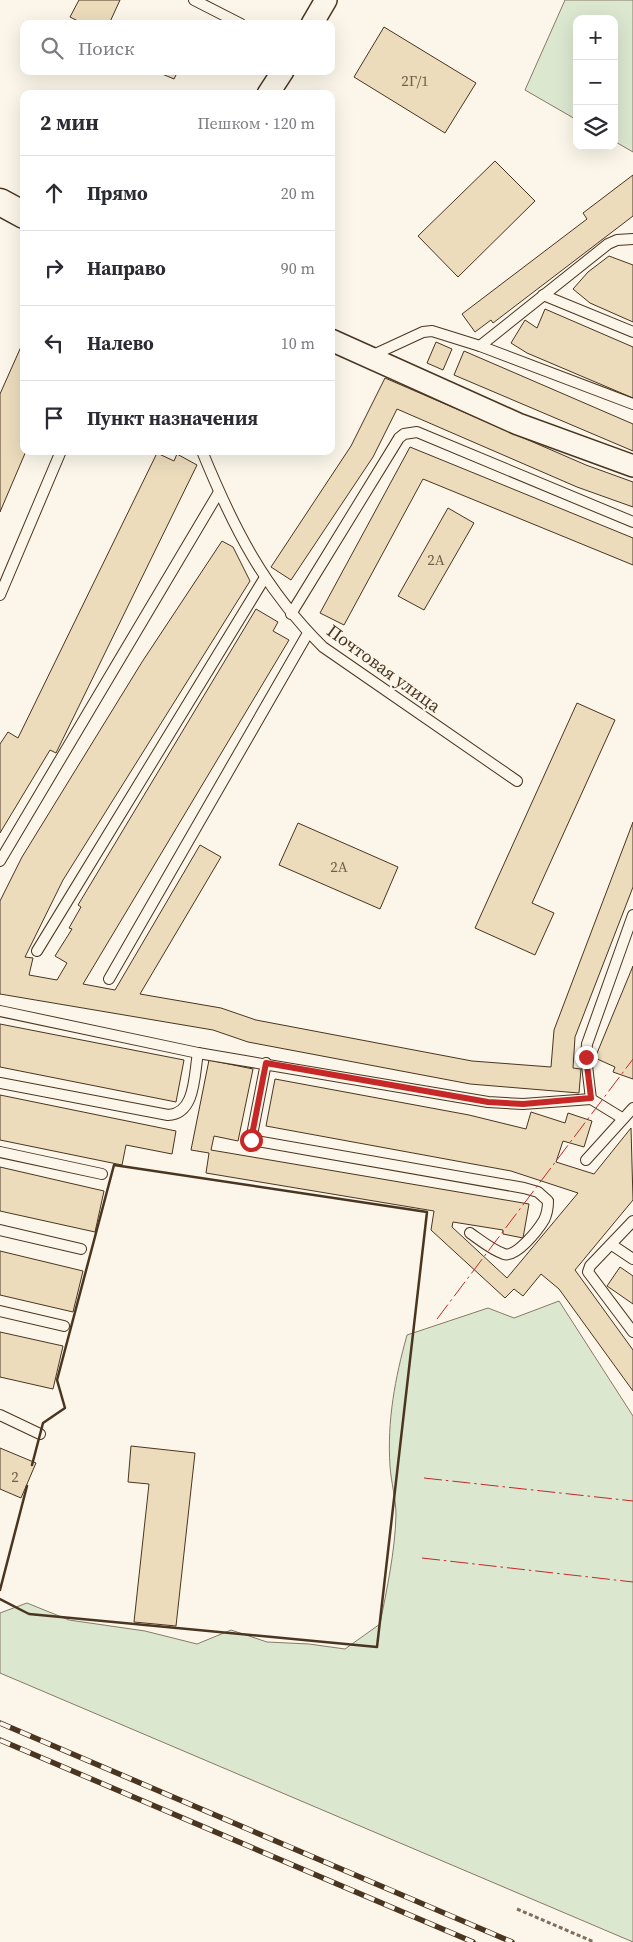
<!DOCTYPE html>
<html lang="ru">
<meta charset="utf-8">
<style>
body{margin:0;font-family:"Source Serif 4",serif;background:#f7f7f7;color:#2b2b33}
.controls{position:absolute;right:15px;top:15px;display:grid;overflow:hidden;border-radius:10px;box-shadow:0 5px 20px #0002}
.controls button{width:45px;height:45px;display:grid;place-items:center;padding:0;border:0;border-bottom:1px solid #e1e1e2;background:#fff;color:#2b2b33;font:25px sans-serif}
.stop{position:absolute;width:15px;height:15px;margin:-11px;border:4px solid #c62828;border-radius:50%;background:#fff}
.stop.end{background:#c62828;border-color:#fff;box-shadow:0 1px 5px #0008}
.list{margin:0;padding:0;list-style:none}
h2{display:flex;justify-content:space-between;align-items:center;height:65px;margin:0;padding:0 20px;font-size:21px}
h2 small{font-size:16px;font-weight:400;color:#7c7c81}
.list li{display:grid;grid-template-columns:32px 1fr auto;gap:15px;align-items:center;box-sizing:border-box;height:75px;padding:0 20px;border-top:1px solid #e1e1e2}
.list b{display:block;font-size:19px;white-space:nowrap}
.list em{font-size:16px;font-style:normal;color:#7c7c81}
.icon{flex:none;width:28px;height:28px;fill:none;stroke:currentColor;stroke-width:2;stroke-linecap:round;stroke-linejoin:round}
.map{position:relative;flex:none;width:633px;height:1942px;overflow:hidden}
.search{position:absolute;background:#fff;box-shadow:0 5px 20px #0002;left:20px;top:20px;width:315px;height:55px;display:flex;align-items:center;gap:12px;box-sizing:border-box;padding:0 18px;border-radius:10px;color:#7c7c81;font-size:19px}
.panel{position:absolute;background:#fff;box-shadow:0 5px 20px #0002;left:20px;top:90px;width:315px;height:365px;border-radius:10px}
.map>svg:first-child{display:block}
</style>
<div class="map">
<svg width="633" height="1942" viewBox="0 0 633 1942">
<rect width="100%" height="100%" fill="#fbf6e9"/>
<g fill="#dce7d0" stroke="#887966">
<polygon points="565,0 633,0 633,152 614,141 614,19 577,19 577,120 525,90"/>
<path d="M559,1301L633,1416V1942L0,1673V1613L27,1603L69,1620L145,1631L197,1644L231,1630L267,1642L309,1644L345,1649L380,1624C387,1588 395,1552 396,1515C396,1499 391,1482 390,1466C387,1421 395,1378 407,1335L488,1308L514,1318Z"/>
</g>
<g fill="#ecdcbc" stroke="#4a3520">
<polygon points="79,0 120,0 109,24 84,24 70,17"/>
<polygon points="384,27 476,83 445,133 354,77"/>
<polygon points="155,71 178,71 174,79"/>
<polygon points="495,161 535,201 458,277 418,236"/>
<polygon points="633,175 633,216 493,323 491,320 475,332 462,314 587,219 583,213"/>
<polygon points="609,256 633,265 633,322 590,303 573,289 588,272"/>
<polygon points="545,309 633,347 633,398 527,353 511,343 525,320 537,328"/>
<polygon points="24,340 24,451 26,451 0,512 0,394"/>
<polygon points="436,342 452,349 443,370 427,363"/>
<polygon points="464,351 633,424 633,451 454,375"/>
<polygon points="385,378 586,465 633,482 633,507 577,487 397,409 373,457 291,580 271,567 351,446"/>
<polygon points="410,447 633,538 633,565 423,479 344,625 320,613"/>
<polygon points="157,453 174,461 177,454 197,465 56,753 50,750 0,833 0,744 8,732 18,738"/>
<polygon points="448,508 474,523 424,610 398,596"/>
<polygon points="222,541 233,547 250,581 63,880 25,957 33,958 29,975 57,980 67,963 55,956 72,929 69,928 81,907 78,905 256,609 278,622 273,631 289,640 83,984 115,990 200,845 221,857 140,994 221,1008 256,1020 472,1061 551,1067 554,1030 633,822 633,887 575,1037 573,1068 581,1069 579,1093 470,1084 248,1042 213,1030 0,994 0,901 22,857 142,662"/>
<polygon points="577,703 615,720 532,903 554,913 535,955 475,928"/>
<polygon points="298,823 398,867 380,909 279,865"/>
<polygon points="633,966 633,1079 613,1072 615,1067 595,1058"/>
<polygon points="0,1024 184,1060 176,1102 0,1067"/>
<polygon points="209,1060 253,1069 238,1141 214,1136 211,1150 529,1204 523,1238 503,1234 503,1230 453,1222 452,1227 507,1278 578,1193 511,1171 266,1126 275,1079 469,1115 526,1129 531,1112 565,1123 568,1113 592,1121 584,1147 563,1141 556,1162 594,1174 631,1128 633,1200 575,1270 633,1350 633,1391 559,1289 541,1274 523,1296 514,1289 505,1298 431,1230 434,1211 206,1173 209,1153 191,1150"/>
<polygon points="0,1095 176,1131 172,1154 126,1145 122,1165 0,1140"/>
<polygon points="0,1167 104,1191 95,1232 0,1211"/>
<polygon points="0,1251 83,1271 73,1312 0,1295"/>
<polygon points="620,1267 633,1276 633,1304 607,1286"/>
<polygon points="0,1332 63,1346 53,1389 0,1377"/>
<polygon points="131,1446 195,1453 176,1626 134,1622 149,1484 128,1482"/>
<polygon points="0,1448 36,1463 21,1498 0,1489"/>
</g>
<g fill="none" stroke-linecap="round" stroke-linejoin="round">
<g stroke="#4a3520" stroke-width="12">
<g id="service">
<polyline points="194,0 241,24"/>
<polyline points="543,295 633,332"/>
<polyline points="480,346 608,244 617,240 633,239"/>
<polyline points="371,356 423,332 432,331 480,346 633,404"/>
<path d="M202,451C233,527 264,589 323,647L517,781"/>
<polyline points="0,595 61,451"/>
<polyline points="291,614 399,438 404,434 417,432 633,522"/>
<polyline points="0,861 219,492"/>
<polyline points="37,951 264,579"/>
<polyline points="109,979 308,633"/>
<polyline points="0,1011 198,1053 488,1102 523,1104 591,1099"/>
<path d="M266,1063L251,1140L524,1188L538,1192L548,1201C548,1207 547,1214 544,1220C538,1230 516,1258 504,1254C492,1250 480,1240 470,1233"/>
<path d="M0,1083L168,1115C196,1114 194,1074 198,1053"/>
<polyline points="622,1118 591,1099 586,1057 587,1044 633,915"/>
<polyline points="0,1152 102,1174"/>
<polyline points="586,1160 633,1108"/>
<polyline points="633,1221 590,1266 588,1272 633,1332"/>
<polyline points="0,1230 81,1249"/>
<polyline points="612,1245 633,1259"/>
<polyline points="0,1311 64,1326"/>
<polyline points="0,1415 40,1434"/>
</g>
</g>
<g stroke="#4a3520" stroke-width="24">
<g id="minor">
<polyline points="312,24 326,0"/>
<polyline points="268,94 283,71"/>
<polyline points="331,340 518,424 633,466"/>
</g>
</g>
<g stroke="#4a3520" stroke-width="29">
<polyline id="tertiary" points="0,202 24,215"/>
</g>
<polyline stroke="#7f6f5c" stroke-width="3" stroke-dasharray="4 2.5" stroke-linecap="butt" points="517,1909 594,1942"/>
<use href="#service" stroke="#fbf6e9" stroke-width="10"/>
<use href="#minor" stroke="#fbf6e9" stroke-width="21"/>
<use href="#tertiary" stroke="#fbf6e9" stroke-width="26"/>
<g stroke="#4a3520" stroke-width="5.5">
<g id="rail">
<polyline points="0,1723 512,1942"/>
<polyline points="0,1740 473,1942"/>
</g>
</g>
<use href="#rail" stroke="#fbf6e9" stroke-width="4" stroke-dasharray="11" stroke-linecap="butt"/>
<g stroke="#4a3520" stroke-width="2.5">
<polyline points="0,1590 27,1486"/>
<polyline points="0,1599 29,1614 377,1647 427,1212 114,1165 57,1380 65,1408 43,1423 32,1465"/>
</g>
<g stroke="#c62828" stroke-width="1" stroke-dasharray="18 4 2.5 4" stroke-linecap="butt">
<polyline points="437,1319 633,1059"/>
<polyline points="424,1478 633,1501"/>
<polyline points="422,1558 633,1582"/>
</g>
</g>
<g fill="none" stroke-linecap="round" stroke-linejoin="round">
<polyline stroke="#c62828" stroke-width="6" points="251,1140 266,1063 488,1102 523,1104 591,1098 586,1057"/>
</g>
<g text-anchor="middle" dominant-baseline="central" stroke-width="4" stroke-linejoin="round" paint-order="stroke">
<g font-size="15" fill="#725f47">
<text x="415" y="80">2Г/1</text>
<text x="436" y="559">2А</text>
<text x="339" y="866">2А</text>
<text x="15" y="1476">2</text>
</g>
<g font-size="18" fill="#4a3520" stroke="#fbf6e9">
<text transform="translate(384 668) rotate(36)">Почтовая улица</text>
</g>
</g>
</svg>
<div class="controls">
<button>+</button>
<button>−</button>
<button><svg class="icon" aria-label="layers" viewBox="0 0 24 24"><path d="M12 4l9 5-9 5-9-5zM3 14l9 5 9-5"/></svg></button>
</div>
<div class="stop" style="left:251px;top:1140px"></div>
<div class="stop end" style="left:586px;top:1057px"></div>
<div class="search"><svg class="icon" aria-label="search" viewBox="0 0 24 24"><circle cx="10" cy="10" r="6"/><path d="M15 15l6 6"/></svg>Поиск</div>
<section class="panel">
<h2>2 мин<small>Пешком · 120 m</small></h2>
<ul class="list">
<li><svg class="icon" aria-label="ahead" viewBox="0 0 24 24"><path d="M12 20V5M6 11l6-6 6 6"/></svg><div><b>Прямо</b></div><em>20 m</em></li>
<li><svg class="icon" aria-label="right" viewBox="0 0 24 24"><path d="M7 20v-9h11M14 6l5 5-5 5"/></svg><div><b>Направо</b></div><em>90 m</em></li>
<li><svg class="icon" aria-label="left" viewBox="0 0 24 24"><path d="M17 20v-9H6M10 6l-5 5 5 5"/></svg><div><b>Налево</b></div><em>10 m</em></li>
<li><svg class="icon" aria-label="arrive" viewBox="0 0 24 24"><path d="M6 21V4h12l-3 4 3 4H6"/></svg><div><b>Пункт назначения</b></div></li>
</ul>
</section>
</div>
